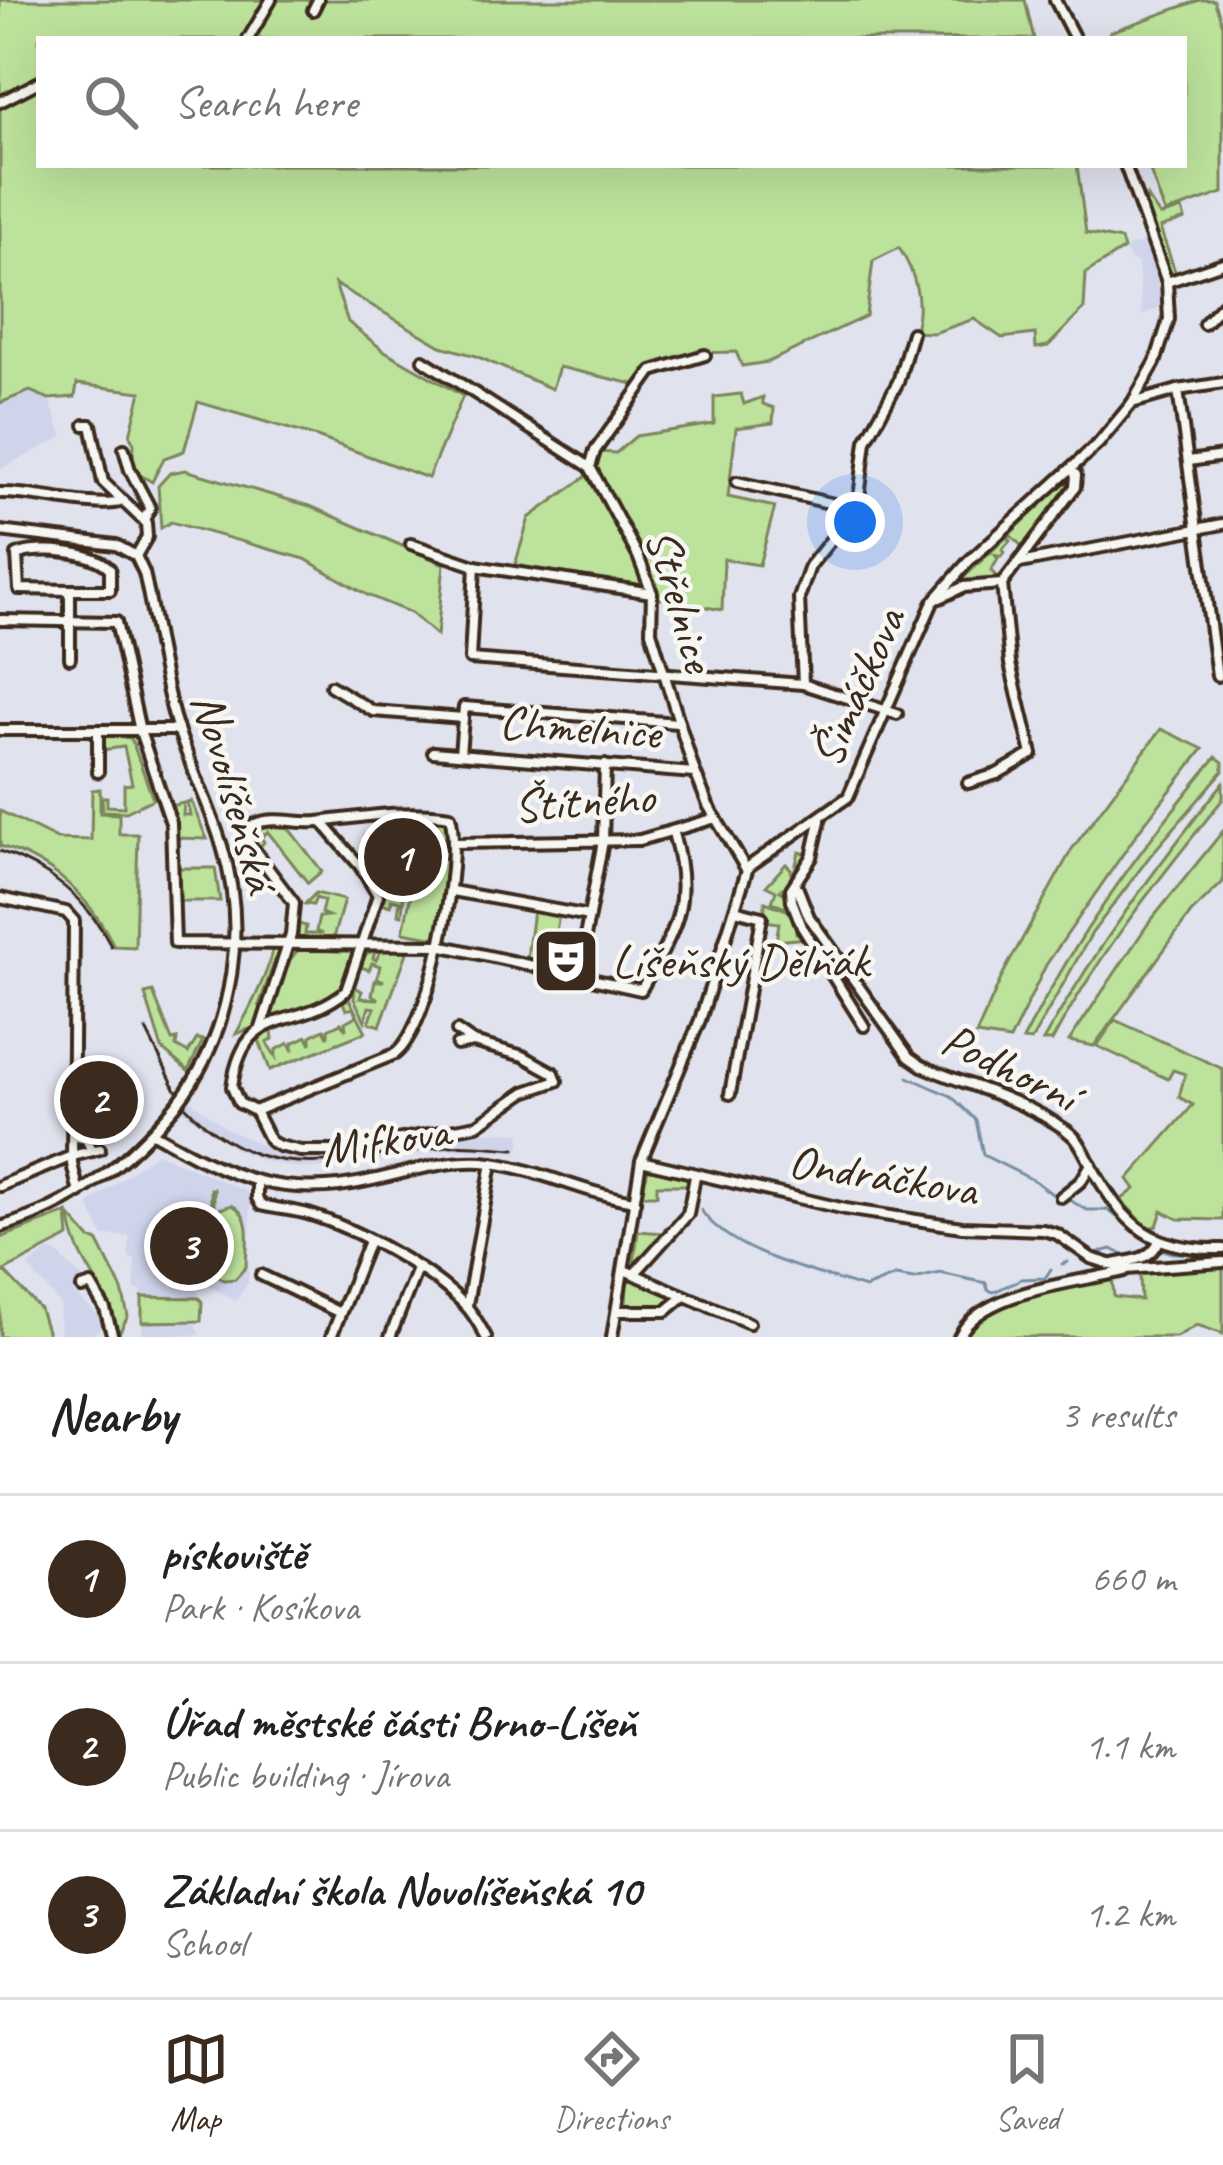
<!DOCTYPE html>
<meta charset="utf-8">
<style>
body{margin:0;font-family:Caveat,sans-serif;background:#f6f6f6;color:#222}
.you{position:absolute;left:855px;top:522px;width:42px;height:42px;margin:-30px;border:9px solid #fff;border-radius:50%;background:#1a73e8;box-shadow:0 0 0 18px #1a73e833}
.badge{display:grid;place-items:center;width:78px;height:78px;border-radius:50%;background:#3b2a1e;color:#fff;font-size:39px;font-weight:700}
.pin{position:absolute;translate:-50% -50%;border:6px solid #fff;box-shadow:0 3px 12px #0006}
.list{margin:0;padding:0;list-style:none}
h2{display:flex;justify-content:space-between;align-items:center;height:156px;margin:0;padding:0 48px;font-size:51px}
h2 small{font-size:39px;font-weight:400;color:#767676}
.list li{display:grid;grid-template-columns:78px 1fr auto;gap:36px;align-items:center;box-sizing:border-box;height:168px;padding:0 48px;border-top:3px solid #e0e0e0}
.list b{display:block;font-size:45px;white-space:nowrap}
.list p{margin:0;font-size:39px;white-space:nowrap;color:#767676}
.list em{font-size:39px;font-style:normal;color:#767676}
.icon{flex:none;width:66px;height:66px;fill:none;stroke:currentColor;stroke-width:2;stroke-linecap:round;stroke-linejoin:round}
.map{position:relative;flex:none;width:1223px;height:1337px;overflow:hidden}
.search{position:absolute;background:#fff;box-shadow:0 12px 48px #0002;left:36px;right:36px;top:36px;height:132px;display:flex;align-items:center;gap:30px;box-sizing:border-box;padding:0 42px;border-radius:0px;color:#767676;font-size:45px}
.sheet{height:660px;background:#fff}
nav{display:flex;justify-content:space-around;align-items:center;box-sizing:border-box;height:168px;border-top:3px solid #e0e0e0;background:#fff;font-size:33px;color:#767676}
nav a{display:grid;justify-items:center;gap:6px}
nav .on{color:#3b2a1e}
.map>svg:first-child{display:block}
</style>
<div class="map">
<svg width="1223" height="1337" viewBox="0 0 1223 1337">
<rect width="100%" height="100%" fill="#e0e2ee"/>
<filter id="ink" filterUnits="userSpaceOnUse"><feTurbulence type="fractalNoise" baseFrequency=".00833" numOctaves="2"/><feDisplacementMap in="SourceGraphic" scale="24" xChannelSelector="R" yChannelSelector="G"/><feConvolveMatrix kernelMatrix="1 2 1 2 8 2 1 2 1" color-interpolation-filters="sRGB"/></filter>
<g filter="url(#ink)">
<g fill="#d0d4eb">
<polygon points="1147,241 1162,285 1164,305 1142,315 1138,262 1132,261 1126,252 1128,247"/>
<polygon points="30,391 49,399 63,437 0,469 0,403"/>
<polygon points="190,1100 227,1129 263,1146 297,1156 339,1155 442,1136 487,1132 520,1133 521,1140 518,1152 449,1149 336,1168 298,1168 264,1161 234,1148 183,1111"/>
<polygon points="157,1153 247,1192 251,1198 248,1283 236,1301 209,1286 209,1258 205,1258 203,1290 197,1290 202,1302 201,1321 195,1324 199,1335 142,1337 142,1291 135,1290 135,1259 129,1258 129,1236 103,1236 88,1204"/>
<polygon points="48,1250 57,1253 84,1280 73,1292 106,1323 90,1337 59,1337 60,1304 28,1267"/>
</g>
<g fill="#bde29c" stroke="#7c865d" stroke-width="3">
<path d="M0,0H1025L1034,39H39V165H1077L1086,233L1121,240L1124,249L1086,273L1084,309L1048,346L1036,348L1035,334L1002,338L974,319L934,333L914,332C924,303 915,272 899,248L873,261L866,316L768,362L742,366L736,352L697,353L650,369L638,385L559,367L552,389L476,356L441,346L335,284L348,322L383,350L463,396L428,478L317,437L198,402L184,451L164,458L152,482L132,470L134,444L130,435L141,392L77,384L75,397L49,399L30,391L0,403Z"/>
<polygon points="1200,0 1214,0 1223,25 1223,193 1165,213 1148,165 1184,165 1184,39 1112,39 1110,32"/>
<polygon points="1147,197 1160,216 1182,209 1185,219 1160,228 1176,274 1170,272 1146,204"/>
<polygon points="741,394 744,404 763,397 763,404 774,408 773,423 736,428 728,497 775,507 759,565 724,559 722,610 656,598 652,587 515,565 529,518 591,473 597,452 616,453 636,436 714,424 714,397"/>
<polygon points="185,470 310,506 444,564 437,636 411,613 367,595 305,559 171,522 161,528 158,486 170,473"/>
<polygon points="1065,482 1069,486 1024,548 1010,535 1007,537 1010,541 1002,550 1004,552 1001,557 995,555 998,559 991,571 997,577 992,581 958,583"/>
<polygon points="1161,729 1203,749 1141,828 1046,965 1010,1040 976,1035 1004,972 1072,849"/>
<polygon points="107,736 131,738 153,799 126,812 103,811 102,797 107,797 107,806 124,807 124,785 132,784 124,747 102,750 103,740"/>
<path d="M1216,757L1223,762V771L1150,856L1092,933L1031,1041L1023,1040C1076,936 1142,846 1216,757Z"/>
<path d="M1223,783V799C1161,876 1099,953 1052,1041H1043C1095,949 1157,866 1223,783Z"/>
<path d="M100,789V813L119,814V834H138L135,947L114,946C90,898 55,862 0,846V811L57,839L91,840L92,790Z"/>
<polygon points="191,801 207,839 176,838 170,806 184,803 183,815 190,815 187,802"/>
<polygon points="417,816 447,818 450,848 445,848 445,839 438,839 438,848 430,849 430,858 450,858 437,938 403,932 413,885"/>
<polygon points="286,825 322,871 308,883 268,832 261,837 264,842 258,849 253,838 260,826"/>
<polygon points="370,831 381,844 377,849 382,846 403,874 399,878 405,878 402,915 398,914 400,901 392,899 390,906 382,903 382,892 389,885 396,891 403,886 364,836"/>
<polygon points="1223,831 1223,882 1191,913 1094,1046 1069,1041 1148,924"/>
<polygon points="799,852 811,855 787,890 782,888 780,891 787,895 791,909 772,902 776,891 766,886 786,864 791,869 792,881"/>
<polygon points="178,868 215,868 220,901 178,901"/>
<polygon points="316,893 344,900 333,938 298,939 299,924 306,926 305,934 322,934 316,931 319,917 328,916 321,913 324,901 316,898 313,905 305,904"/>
<polygon points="765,902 792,912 801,928 796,929 796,933 804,934 806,938 776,941 779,923 764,921"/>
<polygon points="533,910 559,915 550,963 527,958"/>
<path d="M272,949L280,950L279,961L275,960L259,1005L263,1007L255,1027L236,1034C248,1012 271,969 272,949Z"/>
<path d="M298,950L353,951C352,998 310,1009 269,1021L287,963Z"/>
<polygon points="375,950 373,958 376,960 381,950 408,950 380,1026 369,1022 375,1008 369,1007 365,1021 354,999 355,987 362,991 360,998 379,999 372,995 375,981 384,981 377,978 380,966 372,963 369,970 361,967 366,954"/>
<polygon points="153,992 172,1040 177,1039 176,1046 188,1053 197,1039 203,1040 188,1071 162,1049 145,994"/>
<polygon points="349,999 366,1032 270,1070 258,1037 272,1031 273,1039 267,1043 276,1057 276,1050 289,1043 293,1051 293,1043 307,1036 311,1044 311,1036 324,1029 328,1037 328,1029 341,1023 346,1030 345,1022 356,1016 353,1008 346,1010 343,1002"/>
<polygon points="1115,1020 1223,1069 1223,1220 1178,1219 1162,1211 1157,1226 1148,1228 1121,1200 1135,1189 1128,1179 1193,1105 1179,1097 1185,1074 1173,1070 1168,1079 1097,1046"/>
<polygon points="648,1169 689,1178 690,1185 657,1185 657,1195 642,1195"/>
<path d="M211,1189H214V1211L232,1205C254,1216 246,1245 246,1267L235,1279L224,1280L214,1274L211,1279Z"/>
<polygon points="67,1213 69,1237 4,1271 40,1309 49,1337 0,1337 0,1238"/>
<path d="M70,1216L90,1239L97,1240L122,1290L128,1316L118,1335C113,1292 73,1261 70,1216Z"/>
<polygon points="665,1228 671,1230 638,1264 634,1263 638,1231 663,1233"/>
<path d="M1212,1266L1223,1267V1334L1197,1325L1176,1337H961C989,1293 1063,1286 1112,1275L1114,1297L1141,1300L1140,1273Z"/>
<polygon points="634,1276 677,1297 676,1300 658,1310 626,1309 627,1283"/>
<polygon points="142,1297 199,1298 202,1302 201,1321 142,1322"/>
</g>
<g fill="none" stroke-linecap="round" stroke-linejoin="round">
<g stroke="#768fa3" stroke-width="3">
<polyline points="908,1077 951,1096 976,1120 983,1155 1035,1181 1056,1197"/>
<polyline points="1066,1198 1087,1210 1108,1210 1157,1248 1173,1253 1223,1254"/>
<path d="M701,1210C730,1254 816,1272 865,1288L895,1276L914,1279L940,1273L986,1283L988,1290L994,1292L1021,1279L1045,1278L1051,1269"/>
<polyline points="1096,1253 1112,1249 1127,1257"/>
<polyline points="1062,1264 1068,1262"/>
</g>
<g stroke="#3b2a1e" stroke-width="16">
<g id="minor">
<polyline points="1055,0 1075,39"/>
<polyline points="313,10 318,0"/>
<polyline points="248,39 271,0"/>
<polyline points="0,102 39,82"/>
<polyline points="1167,282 1223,263"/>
<polyline points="1204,324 1223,304"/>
<polyline points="423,360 590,467 638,556 652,593 651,631 693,767 708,805 746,869"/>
<polyline points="1178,390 1217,676"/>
<polyline points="1132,403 1178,390 1223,383"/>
<polyline points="85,425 91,425 103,482 146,523 147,537 136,556"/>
<polyline points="124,449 130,470 150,508 144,520"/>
<polyline points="1189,461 1223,456"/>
<polyline points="590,467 595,451 652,371 705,355"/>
<polyline points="737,482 856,509"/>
<path d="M0,493C33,492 95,509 119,502"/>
<path d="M0,531L116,545L136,556L144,573C155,621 161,670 174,717C187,761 209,802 222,846C247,927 234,1023 185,1093"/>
<polyline points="411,544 475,566 652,593"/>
<polyline points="1020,563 1223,524"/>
<polyline points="475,566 470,659 803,684 897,714"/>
<polyline points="940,598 963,587 1002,584 1075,487 1076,475 1071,469"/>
<path d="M0,620L116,622L140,731L171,823L175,943L439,945L641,990C675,930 694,905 673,833"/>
<path d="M70,658V590H110V569C94,551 38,546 17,555L19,589L70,590"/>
<polyline points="803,684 799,598 810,566 858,506 866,441 898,382 912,333"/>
<polyline points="331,686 373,711 463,718"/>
<polyline points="463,718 464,707 678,723"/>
<polyline points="0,730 178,730"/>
<polyline points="433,752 694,773"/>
<polyline points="460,754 463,718"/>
<polyline points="98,772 98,731"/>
<polyline points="968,783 997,774 1032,754 1010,664 1002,584"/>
<polyline points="820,821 812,857 791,889 792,901 802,927 864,1026"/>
<polyline points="455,843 640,840 716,818"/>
<path d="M798,889L809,917L909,1057L922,1066C969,1086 1024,1100 1066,1130C1082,1142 1083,1151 1092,1167C1125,1227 1153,1251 1223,1249"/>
<polyline points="452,891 589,916"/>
<polyline points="0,898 66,912 74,921 72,1164 79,1193"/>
<polyline points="578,974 603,841 605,765"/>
<polyline points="457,1045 473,1042 457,1031"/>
<polyline points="730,1094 762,917 735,910"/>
<path d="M255,1111L395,1054C431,1027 463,860 450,816C405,809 362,817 318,822C296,824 273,815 253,825L248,839L252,847L294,903L291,935L261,1028"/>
<polyline points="255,1111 270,1141 279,1146 301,1151 337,1151 477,1125 525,1092 557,1081 554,1073 523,1056 473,1042"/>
<path d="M255,1111L239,1103L232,1087C244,1002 294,1033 346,991L378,895L360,866L322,822"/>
<path d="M153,1133C229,1177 284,1201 372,1180C408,1172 445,1160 482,1162C534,1166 583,1194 635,1201"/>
<polyline points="73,1136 86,1139 92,1151"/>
<polyline points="641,1161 845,1209 962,1227 1043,1230 1057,1234 1091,1258 1126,1269 1223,1262"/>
<path d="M257,1183V1198L261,1205C277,1209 293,1210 308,1214C357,1229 429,1268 465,1305C474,1314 480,1326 486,1337"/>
<polyline points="0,1186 72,1156 100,1149"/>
<polyline points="1061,1197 1081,1181 1091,1164"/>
<path d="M0,1227C75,1206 128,1162 177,1104"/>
<path d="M1110,1265C1129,1259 1149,1263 1159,1241"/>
<polyline points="624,1270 749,1323"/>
<polyline points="635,1273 688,1214 695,1176"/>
<polyline points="261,1275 340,1313"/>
<polyline points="82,1288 91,1285 105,1309 113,1337"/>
<polyline points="467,1305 492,1163"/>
<polyline points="618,1311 666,1311 683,1297"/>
<polyline points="331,1337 369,1241"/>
<polyline points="390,1337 417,1269"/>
<polyline points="612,1337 641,1161 700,1020 748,867 848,797 933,602 968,562 1099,443 1132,403 1155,363 1169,319 1167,282 1125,165"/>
<path d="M959,1337C980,1290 1078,1283 1124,1271"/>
</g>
</g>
<use href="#minor" stroke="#f6f6f2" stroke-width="8"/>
<g stroke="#3b2a1e" stroke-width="3">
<path d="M0,851C49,868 88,900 111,946"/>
<polyline points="146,1030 176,1090"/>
<path d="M186,1107C269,1194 349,1155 450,1146C471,1144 494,1148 515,1149"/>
</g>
<g stroke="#3b2a1e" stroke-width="16" stroke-linecap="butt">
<polyline id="minor-bridge" points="177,1104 185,1093"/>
</g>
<use href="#minor-bridge" stroke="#f6f6f2" stroke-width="8"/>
</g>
</g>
<defs>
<g id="theatre-square" transform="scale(3.45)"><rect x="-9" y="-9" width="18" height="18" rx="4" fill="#3b2a1e" stroke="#f6f6f2"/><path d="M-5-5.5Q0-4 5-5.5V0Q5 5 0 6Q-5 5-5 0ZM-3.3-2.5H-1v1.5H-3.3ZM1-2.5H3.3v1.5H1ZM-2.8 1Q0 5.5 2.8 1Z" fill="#fff"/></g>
</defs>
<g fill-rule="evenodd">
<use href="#theatre-square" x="566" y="961"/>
</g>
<g text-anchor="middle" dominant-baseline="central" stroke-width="9" stroke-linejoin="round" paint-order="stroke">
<g font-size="48" fill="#3b2a1e" stroke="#f6f6f2">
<text transform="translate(681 600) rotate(74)">Střelnice</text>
<text transform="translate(857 687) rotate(-66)">Šimáčkova</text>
<text transform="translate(580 727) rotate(4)">Chmelnice</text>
<text transform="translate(235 792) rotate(74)">Novolíšeňská</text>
<text transform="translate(584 801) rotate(-4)">Štítného</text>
<text transform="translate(1010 1067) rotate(26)">Podhorní</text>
<text transform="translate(385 1140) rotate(-9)">Mifkova</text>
<text transform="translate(883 1175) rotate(9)">Ondráčkova</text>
</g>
<g font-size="48" fill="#3b2a1e" stroke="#f6f6f2" text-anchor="start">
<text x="612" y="961">Líšeňský Dělňák</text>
</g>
</g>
</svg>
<div class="you"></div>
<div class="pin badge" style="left:403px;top:857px">1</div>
<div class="pin badge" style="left:99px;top:1100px">2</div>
<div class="pin badge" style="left:189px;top:1246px">3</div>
<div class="search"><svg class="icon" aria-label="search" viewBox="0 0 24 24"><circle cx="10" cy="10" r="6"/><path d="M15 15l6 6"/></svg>Search here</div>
</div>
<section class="sheet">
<h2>Nearby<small>3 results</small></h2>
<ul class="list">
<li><span class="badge">1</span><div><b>pískoviště</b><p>Park · Kosíkova</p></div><em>660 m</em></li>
<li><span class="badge">2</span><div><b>Úřad městské části Brno-Líšeň</b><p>Public building · Jírova</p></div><em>1.1 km</em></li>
<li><span class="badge">3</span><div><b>Základní škola Novolíšeňská 10</b><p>School</p></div><em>1.2 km</em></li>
</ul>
</section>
<nav>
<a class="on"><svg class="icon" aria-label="map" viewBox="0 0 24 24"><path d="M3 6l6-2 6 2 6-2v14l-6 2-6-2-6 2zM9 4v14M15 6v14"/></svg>Map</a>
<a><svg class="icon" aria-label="directions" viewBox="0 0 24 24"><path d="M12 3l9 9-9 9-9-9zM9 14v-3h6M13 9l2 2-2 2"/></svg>Directions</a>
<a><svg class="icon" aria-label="saved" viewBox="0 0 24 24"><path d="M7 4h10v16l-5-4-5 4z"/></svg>Saved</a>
</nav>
